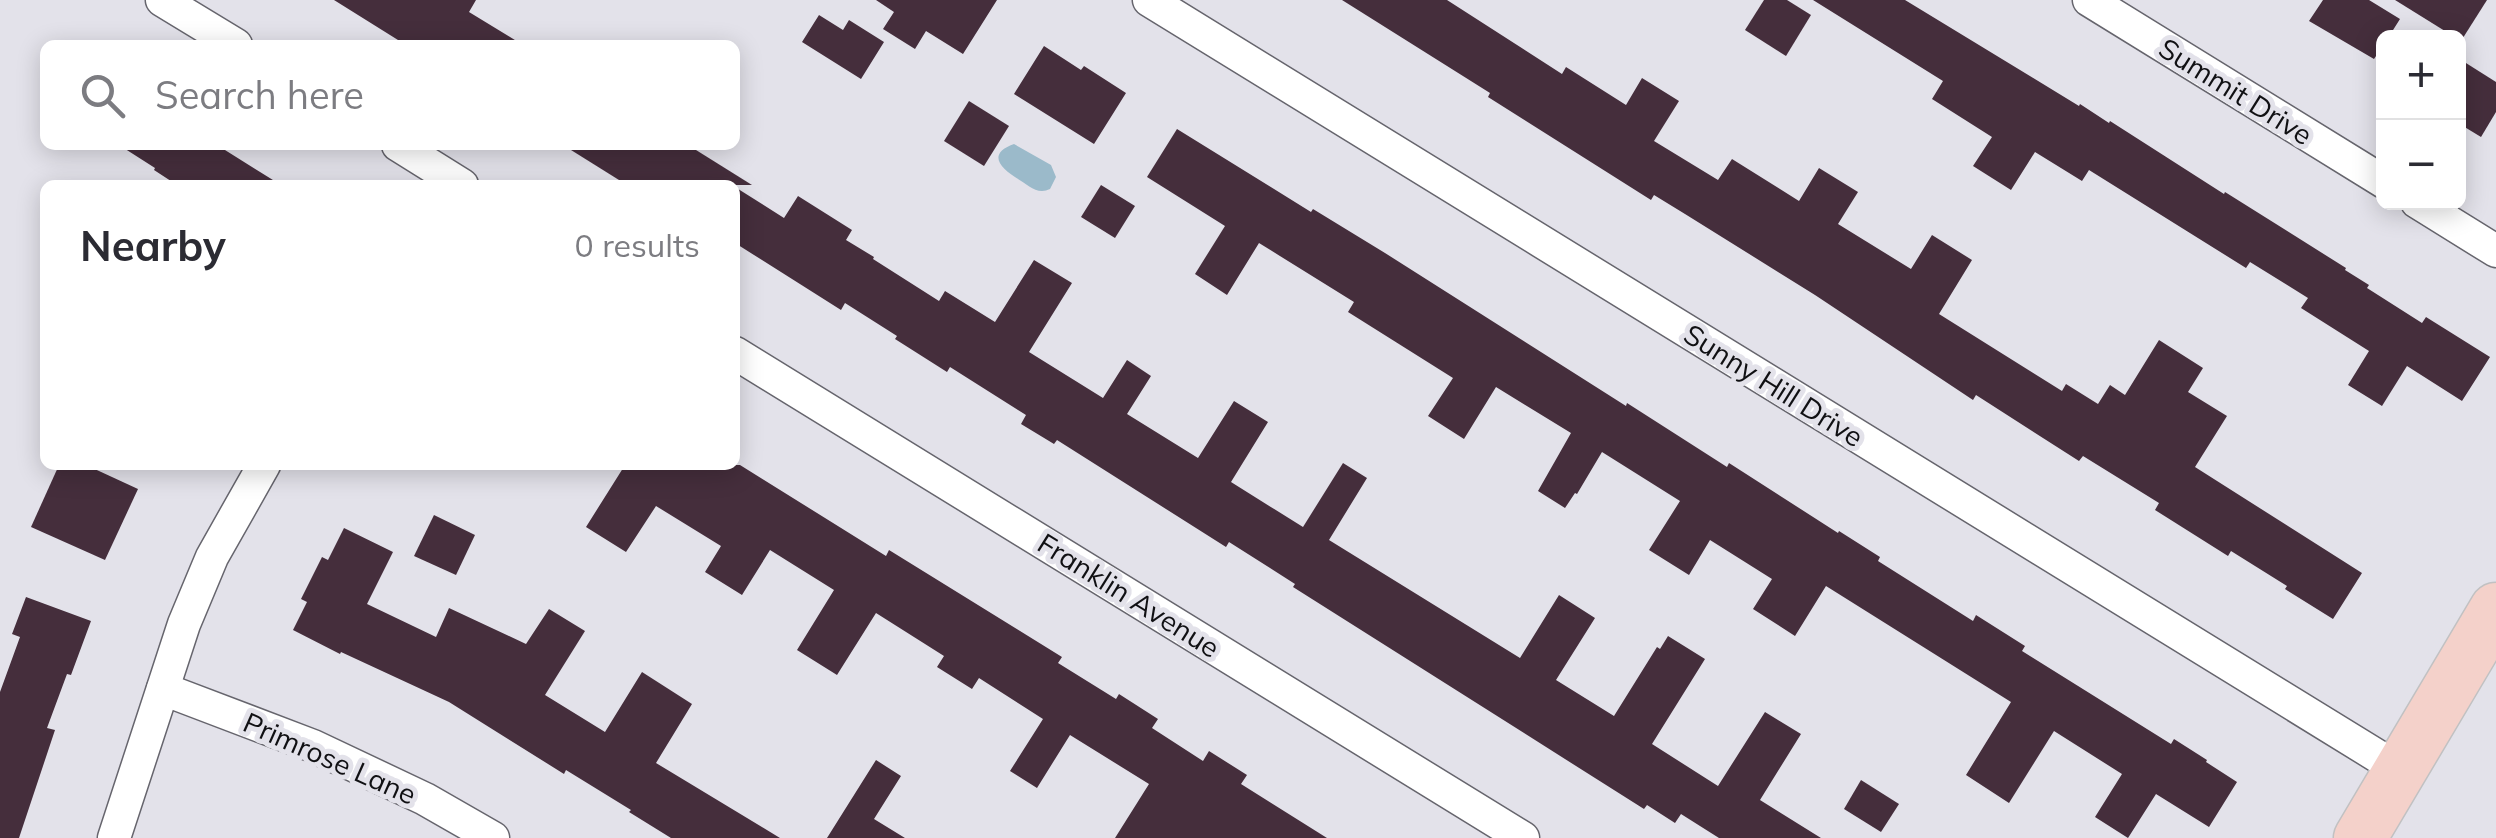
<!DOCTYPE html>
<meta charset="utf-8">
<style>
body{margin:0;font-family:Mulish,sans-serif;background:#f2f2f3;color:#2b2b33}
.controls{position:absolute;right:30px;top:30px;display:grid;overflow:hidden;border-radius:15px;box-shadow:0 5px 25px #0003}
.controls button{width:90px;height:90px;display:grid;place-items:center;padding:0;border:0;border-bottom:2px solid #e1e1e2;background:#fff;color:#2b2b33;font:50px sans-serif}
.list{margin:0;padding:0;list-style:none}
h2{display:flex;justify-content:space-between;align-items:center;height:130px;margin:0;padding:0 40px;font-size:42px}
h2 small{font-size:32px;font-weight:400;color:#7c7c81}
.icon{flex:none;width:55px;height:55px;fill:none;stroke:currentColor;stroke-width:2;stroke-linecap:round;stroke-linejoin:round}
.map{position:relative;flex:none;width:2496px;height:838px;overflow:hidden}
.search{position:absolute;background:#fff;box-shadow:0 5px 25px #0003;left:40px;top:40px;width:700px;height:110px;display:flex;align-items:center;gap:25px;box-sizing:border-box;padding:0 35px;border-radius:15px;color:#7c7c81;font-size:38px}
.panel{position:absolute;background:#fff;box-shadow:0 5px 25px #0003;left:40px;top:180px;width:700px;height:290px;border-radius:15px}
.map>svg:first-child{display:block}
</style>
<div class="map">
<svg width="2496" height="838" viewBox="0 0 2496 838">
<rect width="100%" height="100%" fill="#e3e2ea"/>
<path fill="#9bbaca" d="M1014,144L1051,165L1056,177L1050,189C1047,190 1045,191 1042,191C1033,191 1025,183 1018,179C1001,169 986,154 1014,144Z"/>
<g fill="#452e3c">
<polygon points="334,0 476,0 469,12 523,45 406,45"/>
<polygon points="876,0 997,0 963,54 926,31 915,49 883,29 894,12"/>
<polygon points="1342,0 1447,0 1562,74 1566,67 1626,105 1642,78 1679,101 1654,141 1718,180 1732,159 1799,201 1819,168 1858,192 1838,224 1911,269 1932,235 1972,260 1939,314 2062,391 2066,384 2098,404 2110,385 2125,395 2159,340 2203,368 2188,392 2227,416 2195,467 2362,573 2333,619 2285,589 2287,586 2231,551 2228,556 2155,510 2159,503 2083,456 2079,461 1976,395 1973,400 1815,295 1685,214 1654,195 1651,200 1488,97 1490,93"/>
<polygon points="1764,0 1787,0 1811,15 1786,56 1745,30"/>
<polygon points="1813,0 1905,0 2079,106 2080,104 2109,123 2110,121 2224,194 2225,192 2346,268 2345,270 2369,285 2367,288 2422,323 2426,317 2490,357 2462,401 2407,366 2382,406 2348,385 2369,351 2301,308 2308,298 2250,262 2246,268 2089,170 2082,181 2035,152 2011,190 1973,166 1992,137 1932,99 1943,81"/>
<polygon points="2323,0 2369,0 2400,19 2388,38 2384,38 2384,44 2374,59 2309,21"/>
<polygon points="2395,0 2487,0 2461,41"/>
<polygon points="819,15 843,30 849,20 884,42 861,79 802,42"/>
<polygon points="1044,46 1081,70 1084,66 1126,93 1094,144 1014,94"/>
<polygon points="2458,58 2496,82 2496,112 2481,137 2458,123"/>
<polygon points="969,101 1009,126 984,166 944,141"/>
<polygon points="1177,129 1311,212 1313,209 1385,253 1626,406 1627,403 1727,467 1729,463 1838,533 1839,531 1880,557 1878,561 1973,621 1976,615 2025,646 2022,651 2171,744 2174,739 2207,760 2206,762 2237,782 2209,827 2156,794 2128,838 2095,817 2122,774 2054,731 2009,803 1966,775 2011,702 1826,586 1795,636 1753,609 1772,579 1710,540 1689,575 1649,550 1680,501 1602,452 1577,494 1575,493 1565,508 1538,491 1571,433 1496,387 1464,439 1428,416 1453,378 1348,312 1354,302 1259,243 1227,295 1195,274 1225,226 1147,177"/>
<polygon points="119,145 217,145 281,185 177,185 154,170 155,168"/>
<polygon points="563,145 688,145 752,185 627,185"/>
<polygon points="1101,185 1135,206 1115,238 1081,217"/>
<polygon points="735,187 784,218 798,196 852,230 846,240 874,257 873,259 939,301 945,291 995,322 1034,260 1072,283 1029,352 1103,398 1127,360 1151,376 1127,414 1198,458 1234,401 1268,422 1231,482 1303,527 1343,463 1367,478 1329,540 1520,658 1559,595 1595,618 1556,680 1614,716 1657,647 1660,649 1668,636 1705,659 1652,744 1718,786 1765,712 1801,734 1760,800 1821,838 1719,838 1681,814 1675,823 1647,805 1644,809 1293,587 1295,584 1229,542 1226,547 1057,440 1054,444 1021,424 1026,415 950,367 947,372 895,339 897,336 845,303 841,310 735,243"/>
<polygon points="59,465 86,465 138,489 105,560 31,527"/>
<polygon points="625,465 740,465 886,556 889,550 1062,657 1058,663 1116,699 1119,694 1158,719 1152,728 1203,761 1209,751 1247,775 1241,784 1327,838 1115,838 1149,784 1070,735 1037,788 1010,771 1043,719 979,678 972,689 937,667 944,656 876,613 837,675 797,650 834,590 770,550 742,595 705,572 721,546 656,506 626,552 586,527"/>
<polygon points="434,515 475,535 456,575 414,556"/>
<polygon points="344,528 393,552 367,604 436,637 449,608 526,644 549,609 585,631 545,695 605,732 642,672 692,704 656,763 780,838 671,838 629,812 631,810 566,770 564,774 449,702 341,652 340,654 293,630 307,602 301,599 322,557 328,560"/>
<polygon points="26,597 91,621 71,675 67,674 47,728 55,730 19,838 0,838 0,692 20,637 12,634"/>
<polygon points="876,760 901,776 874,819 905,838 827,838"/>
<polygon points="1861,780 1899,804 1881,832 1844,809"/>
</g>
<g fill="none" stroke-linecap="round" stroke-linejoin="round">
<g stroke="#66656d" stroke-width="35">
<g id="street">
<polyline points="162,0 236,45"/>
<polyline points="1149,0 2400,770"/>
<polyline points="2089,0 2384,182"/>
<polyline points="398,145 462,185"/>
<polyline points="2417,202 2496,251"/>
<polyline points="735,353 1523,838"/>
<polyline points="163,689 313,746 425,799 493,838"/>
<polyline points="114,838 184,624 212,557 264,465"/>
</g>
</g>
<g stroke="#c1c1c2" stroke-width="55">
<polyline id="primary" points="2360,838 2496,609"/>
</g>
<use href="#street" stroke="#fff" stroke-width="32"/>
<use href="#primary" stroke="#f4d1ca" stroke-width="52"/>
</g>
<g text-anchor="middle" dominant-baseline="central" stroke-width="10" stroke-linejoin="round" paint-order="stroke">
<g font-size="28" fill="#101013" stroke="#e3e2ea">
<text transform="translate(2236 91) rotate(32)">Summit Drive</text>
<text transform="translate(1774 385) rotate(32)">Sunny Hill Drive</text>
<text transform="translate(1129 595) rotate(32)">Franklin Avenue</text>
<text transform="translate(330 758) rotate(24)">Primrose Lane</text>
</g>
</g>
</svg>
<div class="controls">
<button>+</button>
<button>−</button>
</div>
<div class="search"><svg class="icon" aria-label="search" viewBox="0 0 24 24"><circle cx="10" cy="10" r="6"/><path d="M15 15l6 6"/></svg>Search here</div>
<section class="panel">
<h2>Nearby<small>0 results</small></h2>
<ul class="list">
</ul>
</section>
</div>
